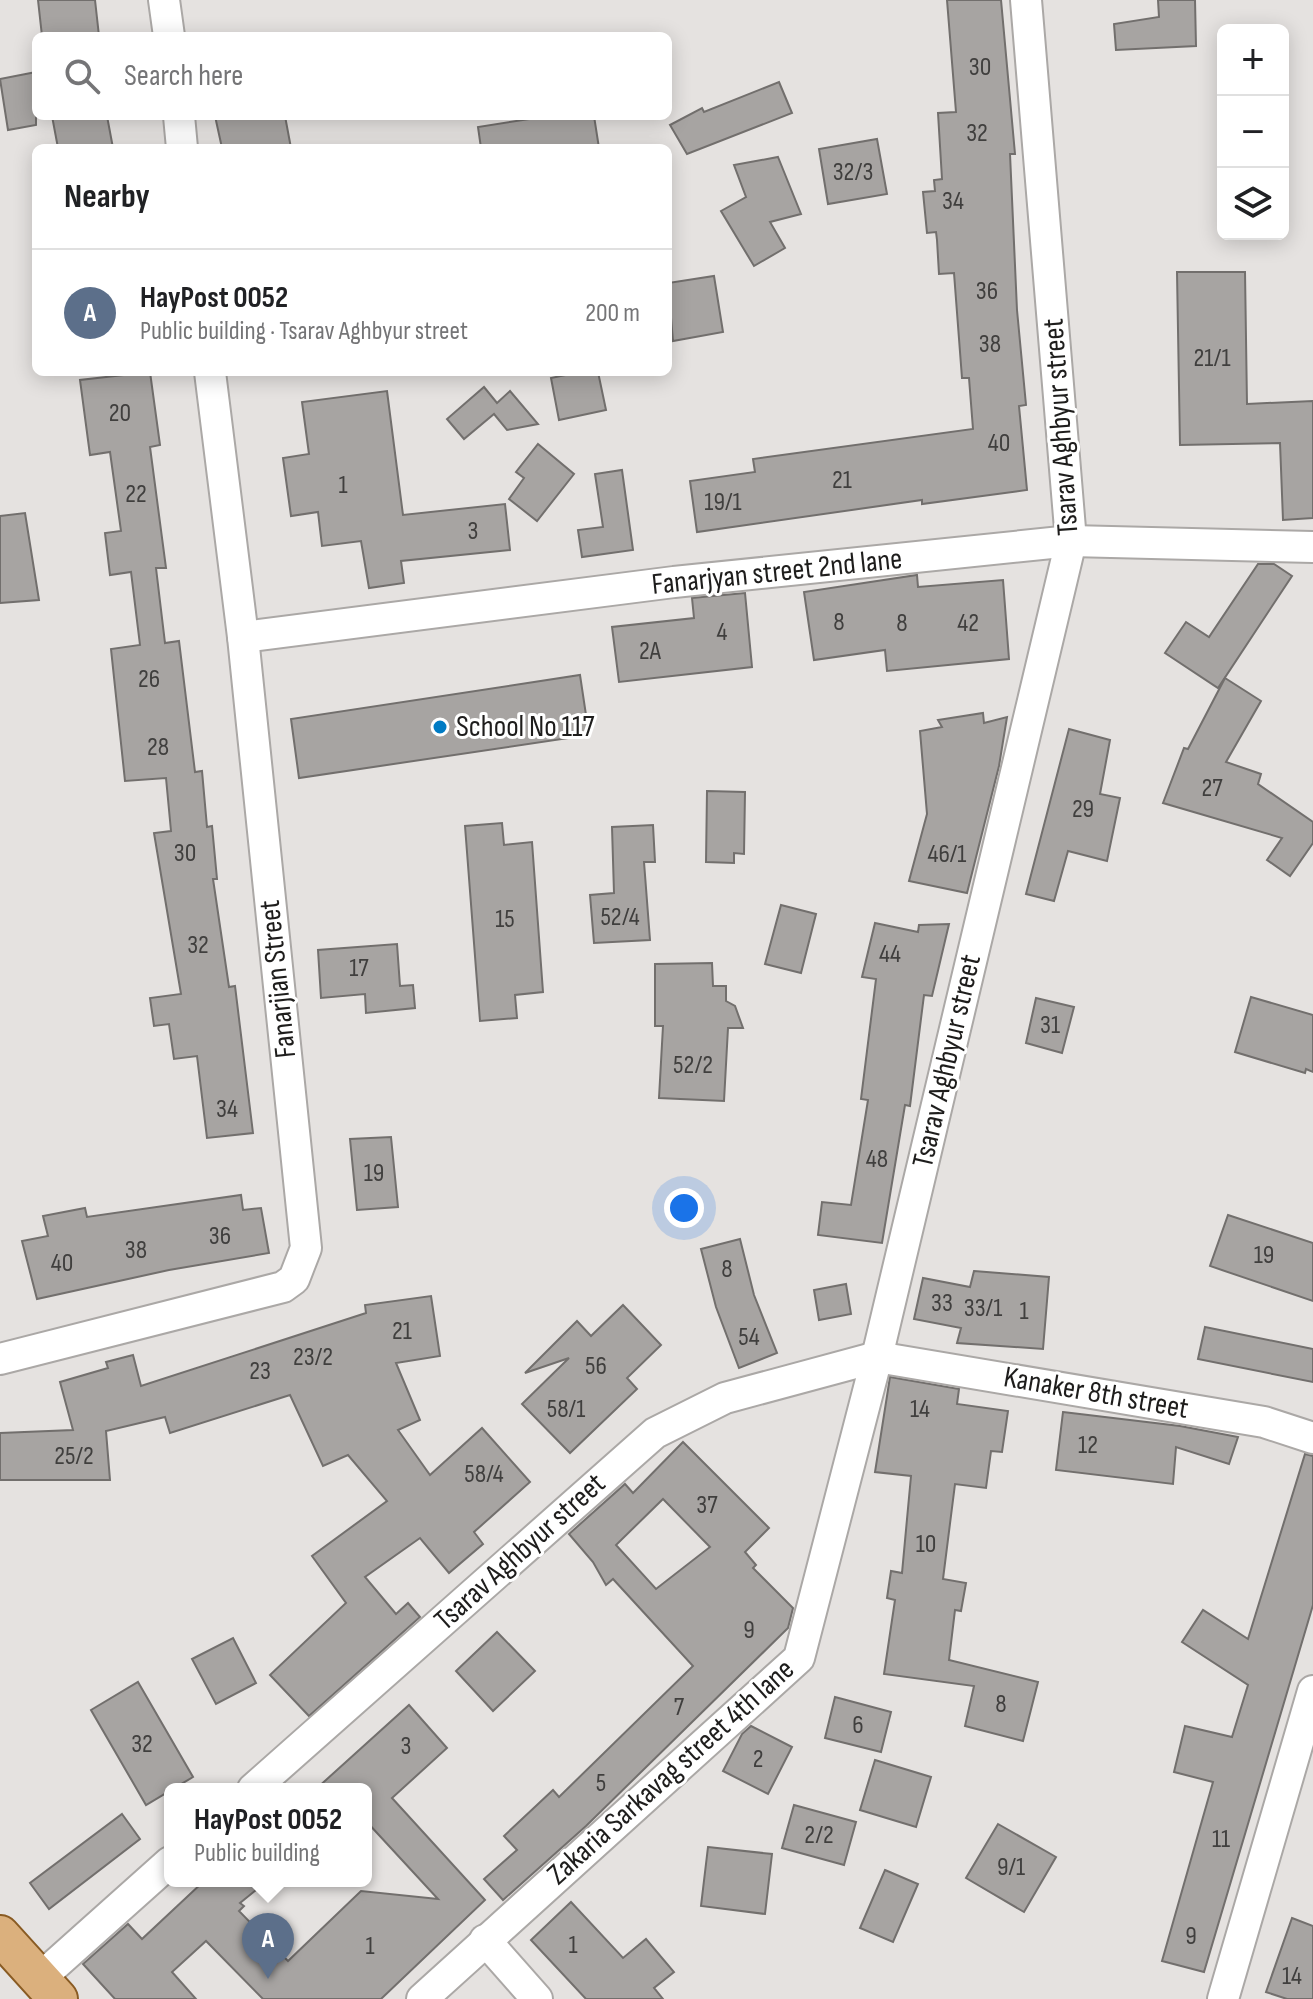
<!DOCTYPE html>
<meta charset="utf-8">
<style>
body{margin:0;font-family:"Sofia Sans Condensed",sans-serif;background:#f2f2f2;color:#202124}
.controls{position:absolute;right:24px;top:24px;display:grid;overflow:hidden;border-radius:12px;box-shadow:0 4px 20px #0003}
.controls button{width:72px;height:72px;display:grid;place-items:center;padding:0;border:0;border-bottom:2px solid #e0e0e0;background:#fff;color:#202124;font:40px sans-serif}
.you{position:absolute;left:684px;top:1208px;width:28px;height:28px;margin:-20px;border:6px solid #fff;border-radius:50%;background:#1a73e8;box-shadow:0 0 0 12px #1a73e833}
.badge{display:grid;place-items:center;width:52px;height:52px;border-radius:50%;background:#2563eb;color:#fff;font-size:26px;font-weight:700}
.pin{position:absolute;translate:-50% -66px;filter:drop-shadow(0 2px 4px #0008)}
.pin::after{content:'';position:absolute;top:42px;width:28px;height:24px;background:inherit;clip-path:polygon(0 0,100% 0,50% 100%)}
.popup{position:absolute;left:164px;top:1783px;width:208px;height:104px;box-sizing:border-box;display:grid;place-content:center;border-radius:12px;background:#fff;filter:drop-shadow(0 2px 6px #0005);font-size:26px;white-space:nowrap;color:#757577}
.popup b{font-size:30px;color:#202124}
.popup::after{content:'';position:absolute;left:50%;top:100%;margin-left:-16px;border:16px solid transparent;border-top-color:#fff}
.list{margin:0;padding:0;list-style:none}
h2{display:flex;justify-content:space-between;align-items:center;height:104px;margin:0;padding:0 32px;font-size:34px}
h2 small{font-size:26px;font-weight:400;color:#757577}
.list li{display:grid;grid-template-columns:52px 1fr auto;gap:24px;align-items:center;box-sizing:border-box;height:128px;padding:0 32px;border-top:2px solid #e0e0e0}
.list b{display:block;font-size:30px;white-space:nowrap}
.list p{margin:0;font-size:26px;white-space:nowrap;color:#757577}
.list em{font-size:26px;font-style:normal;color:#757577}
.icon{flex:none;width:44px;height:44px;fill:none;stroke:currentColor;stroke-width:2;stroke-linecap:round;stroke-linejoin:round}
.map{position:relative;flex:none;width:1313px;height:1999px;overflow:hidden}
.search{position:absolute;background:#fff;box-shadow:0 4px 20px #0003;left:32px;top:32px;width:640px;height:88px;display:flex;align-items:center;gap:20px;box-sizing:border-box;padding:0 28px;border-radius:12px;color:#757577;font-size:30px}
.panel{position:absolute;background:#fff;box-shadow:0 4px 20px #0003;left:32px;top:144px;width:640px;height:232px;border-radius:12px}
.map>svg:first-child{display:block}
</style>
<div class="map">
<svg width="1313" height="1999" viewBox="0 0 1313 1999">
<rect width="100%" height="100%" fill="#e5e2e0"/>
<g fill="#a7a4a2" stroke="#726f6d" stroke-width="2" fill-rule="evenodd">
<polygon points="38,0 95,0 99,36 42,36"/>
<polygon points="947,0 1001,0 1015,154 1010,154 1017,310 1026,405 1019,406 1027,490 922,504 922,500 697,532 690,481 755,472 753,459 973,429 969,378 962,378 954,273 939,274 937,240 936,232 927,233 923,192 935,191 934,180 942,179 938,113 956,112"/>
<polygon points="1158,0 1195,0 1196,46 1116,50 1114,24 1159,17"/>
<polygon points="36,72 36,125 8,130 0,79"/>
<polygon points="779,82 792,113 687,154 670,125 702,108 704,112"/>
<polygon points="52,116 107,116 113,148 58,148"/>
<polygon points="215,116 285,116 291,148 222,148"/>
<polygon points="549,116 594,116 599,148 481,148 478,127"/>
<polygon points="877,139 887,194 828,204 819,149"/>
<polygon points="778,157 801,214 770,222 785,248 754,266 721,211 746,197 734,165"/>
<polygon points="1177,272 1245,272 1247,404 1313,401 1313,518 1283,520 1280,443 1180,445"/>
<polygon points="714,276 723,332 673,341 668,283"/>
<polygon points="150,372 160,445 150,447 166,568 156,568 165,643 179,641 195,772 202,771 207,827 212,826 217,879 213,879 229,987 235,986 253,1133 207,1138 197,1056 174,1059 169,1024 154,1026 150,998 181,994 154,833 171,831 166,778 125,781 111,649 140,645 131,572 110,575 105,533 121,531 110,452 90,455 80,380"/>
<polygon points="580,372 598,372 606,410 559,420 551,378"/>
<polygon points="484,387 497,403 510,391 538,424 507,430 494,414 464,439 447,419"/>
<polygon points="387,391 403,515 505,504 510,550 401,561 404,583 369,588 361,541 322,546 318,512 291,516 283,458 309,454 302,402"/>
<polygon points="538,444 574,474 537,521 509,499 524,478 516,472"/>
<polygon points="622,470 633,550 582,557 578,530 603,527 595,474"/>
<polygon points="25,513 39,600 0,603 0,516"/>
<polygon points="1258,564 1274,564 1292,576 1218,688 1165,653 1186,622 1209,637"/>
<polygon points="917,575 918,587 1003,580 1009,659 887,671 885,650 814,660 804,592"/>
<polygon points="745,593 752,667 619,682 612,627 694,618 692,598"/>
<polygon points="580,675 589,735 299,778 291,719"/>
<polygon points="1225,678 1261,701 1226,762 1261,774 1258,784 1313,822 1313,843 1290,876 1267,860 1282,838 1163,803 1184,748 1188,749"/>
<polygon points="983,713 984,723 1007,717 999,766 967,893 909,881 927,814 920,731 942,727 938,720"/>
<polygon points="1069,729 1110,740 1100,794 1120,798 1107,861 1068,851 1054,901 1026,894"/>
<polygon points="707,791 745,792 744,854 734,853 734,863 706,862"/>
<polygon points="502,823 504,845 532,842 543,992 515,995 517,1018 480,1021 465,826"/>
<polygon points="653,825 655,862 644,862 650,940 594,943 590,895 614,893 612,827"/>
<polygon points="781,905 816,914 801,973 765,964"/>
<polygon points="875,923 918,932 919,925 949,924 932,996 924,995 910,1106 905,1105 882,1243 818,1235 822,1202 851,1205 868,1100 861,1099 876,979 862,977"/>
<polygon points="397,944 400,986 413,985 415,1008 366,1013 365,994 321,998 318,950"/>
<polygon points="712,963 713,986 726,986 726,1001 735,1006 743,1028 728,1028 724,1101 659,1098 663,1026 655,1026 655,964"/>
<polygon points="1251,997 1313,1015 1313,1072 1306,1069 1305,1073 1235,1052"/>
<polygon points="1036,998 1074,1007 1062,1053 1026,1043"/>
<polygon points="391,1137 398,1207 357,1210 350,1139"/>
<polygon points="241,1195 243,1210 261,1208 269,1253 169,1270 37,1299 22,1241 48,1236 43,1216 85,1208 87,1217"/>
<polygon points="1228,1215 1313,1243 1313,1301 1210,1266"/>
<polygon points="740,1239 754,1295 777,1353 739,1368 716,1307 701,1249"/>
<polygon points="974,1271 1049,1277 1043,1349 957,1343 961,1328 914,1319 923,1278 970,1287"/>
<polygon points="846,1284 851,1314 819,1320 814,1290"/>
<polygon points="431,1296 440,1356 396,1363 420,1420 398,1430 430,1475 482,1428 530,1482 474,1532 483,1544 449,1573 420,1538 365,1577 396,1614 408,1603 420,1617 309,1716 270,1675 346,1603 312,1556 387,1501 348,1455 323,1466 290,1395 170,1433 165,1417 106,1431 110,1480 0,1480 0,1433 73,1430 60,1382 108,1368 106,1362 133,1355 141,1386 366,1313 365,1305"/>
<polygon points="623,1305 661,1345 627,1378 637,1389 570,1453 522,1404 569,1358 525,1373 577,1321 591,1336"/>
<polygon points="1205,1327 1313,1349 1313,1382 1198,1359"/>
<polygon points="890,1377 959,1389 957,1404 1008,1411 1002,1452 991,1451 986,1488 955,1484 943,1579 966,1583 961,1611 955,1610 949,1660 1038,1682 1023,1741 965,1726 974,1686 884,1674 895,1600 887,1598 891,1571 902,1573 911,1476 875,1472"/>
<polygon points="1063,1412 1180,1426 1238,1437 1229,1464 1176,1447 1173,1484 1056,1470"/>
<path d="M683,1442L769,1528L745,1552L756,1565L753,1568L793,1608L788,1628L586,1826L503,1900L484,1879L517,1850L504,1836L553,1790L559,1797L693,1666L613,1579L606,1585L593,1562L569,1534L625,1484L633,1493ZM663,1499L710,1547L656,1589L616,1545Z"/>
<polygon points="1305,1454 1313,1456 1313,1605 1204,1972 1162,1961 1213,1782 1174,1772 1185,1726 1232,1737 1248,1685 1182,1642 1203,1610 1248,1639"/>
<polygon points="497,1632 535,1671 493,1711 456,1671"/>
<polygon points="233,1638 256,1683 216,1704 192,1659"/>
<polygon points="138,1682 193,1777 146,1805 91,1710"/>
<polygon points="835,1697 891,1712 881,1752 825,1738"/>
<polygon points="409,1705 447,1748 392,1798 485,1900 381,1999 263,1999 206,1941 172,1972 196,1999 115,1999 83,1964 128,1924 142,1939 204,1881 267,1881 240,1903 244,1906 239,1911 288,1961 361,1891 438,1899 366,1821 366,1789 316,1789"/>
<polygon points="751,1726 792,1747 768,1794 723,1771 742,1734"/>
<polygon points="875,1760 931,1777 916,1827 860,1810"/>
<polygon points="794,1805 856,1822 844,1865 782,1848"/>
<polygon points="122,1814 140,1839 49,1909 30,1883"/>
<polygon points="998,1824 1056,1857 1024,1912 966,1878"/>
<polygon points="708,1847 772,1854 765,1914 701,1906"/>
<polygon points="885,1870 918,1884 893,1942 860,1928"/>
<polygon points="571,1902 623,1958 646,1939 674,1972 654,1988 663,1999 586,1999 531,1940"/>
<polygon points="1292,1918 1313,1926 1313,1999 1287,1999 1266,1992"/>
</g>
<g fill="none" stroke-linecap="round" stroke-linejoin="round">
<g stroke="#aba8a6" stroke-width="34">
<g id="minor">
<polyline points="164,0 169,36"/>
<polyline points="179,116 182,148"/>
<polyline points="243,637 674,582 1071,541 1313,547"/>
<polyline points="0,1359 283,1287 294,1279 306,1248 243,637 210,372"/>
<polyline points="253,1789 655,1433 725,1398 877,1357 1264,1422 1313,1438"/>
<polyline points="485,1940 537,1999"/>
<polyline points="39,1979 170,1862"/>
<polyline points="422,1999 799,1658 877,1357 1071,541 1026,0"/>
<polyline points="1223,1999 1313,1691"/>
</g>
</g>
<g stroke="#895b23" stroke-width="42">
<polyline id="major" points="0,1935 58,1999"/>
</g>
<use href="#minor" stroke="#fff" stroke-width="30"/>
<use href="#major" stroke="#dbb07d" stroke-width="38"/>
</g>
<circle fill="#007bc4" stroke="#fff" stroke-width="3" cx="440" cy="727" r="8"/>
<g text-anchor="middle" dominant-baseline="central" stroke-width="6" stroke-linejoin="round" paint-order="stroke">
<g font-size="26" fill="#403f3e">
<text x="980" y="67">30</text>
<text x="977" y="133">32</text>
<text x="853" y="172">32/3</text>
<text x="953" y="201">34</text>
<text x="987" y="291">36</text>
<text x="990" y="344">38</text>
<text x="1212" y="358">21/1</text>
<text x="120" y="413">20</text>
<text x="999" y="443">40</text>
<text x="842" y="480">21</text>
<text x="343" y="485">1</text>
<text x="136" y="494">22</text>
<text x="723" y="502">19/1</text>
<text x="473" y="531">3</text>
<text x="839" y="622">8</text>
<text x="902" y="623">8</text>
<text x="968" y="623">42</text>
<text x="722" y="632">4</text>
<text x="650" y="651">2A</text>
<text x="149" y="679">26</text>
<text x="158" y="747">28</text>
<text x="1212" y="788">27</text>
<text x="1083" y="809">29</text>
<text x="185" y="853">30</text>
<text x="947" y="854">46/1</text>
<text x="620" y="917">52/4</text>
<text x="505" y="919">15</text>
<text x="198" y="945">32</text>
<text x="890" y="954">44</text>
<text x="359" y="968">17</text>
<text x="1050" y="1025">31</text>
<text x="693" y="1065">52/2</text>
<text x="227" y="1109">34</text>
<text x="877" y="1159">48</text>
<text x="374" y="1173">19</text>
<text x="220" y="1236">36</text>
<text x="136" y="1250">38</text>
<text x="1264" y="1255">19</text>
<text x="62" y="1263">40</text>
<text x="727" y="1269">8</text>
<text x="942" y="1303">33</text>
<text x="983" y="1308">33/1</text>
<text x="1024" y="1311">1</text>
<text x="402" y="1331">21</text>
<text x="749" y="1337">54</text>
<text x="313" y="1357">23/2</text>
<text x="596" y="1366">56</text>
<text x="260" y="1371">23</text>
<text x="566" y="1409">58/1</text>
<text x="920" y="1409">14</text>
<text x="1088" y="1445">12</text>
<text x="74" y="1456">25/2</text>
<text x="484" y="1474">58/4</text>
<text x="707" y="1505">37</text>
<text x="926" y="1544">10</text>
<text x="749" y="1630">9</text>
<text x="1001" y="1704">8</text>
<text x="679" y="1707">7</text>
<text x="858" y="1725">6</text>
<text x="142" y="1744">32</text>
<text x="406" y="1746">3</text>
<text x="758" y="1759">2</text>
<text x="601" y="1783">5</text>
<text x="819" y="1835">2/2</text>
<text x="1221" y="1839">11</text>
<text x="1011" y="1867">9/1</text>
<text x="1191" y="1936">9</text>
<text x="573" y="1945">1</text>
<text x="370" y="1946">1</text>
<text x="1292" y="1976">14</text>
</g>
<g font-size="30" fill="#1e1d1c" stroke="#fff">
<text transform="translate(1061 427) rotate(-94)">Tsarav Aghbyur street</text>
<text transform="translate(777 572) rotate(-6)">Fanarjyan street 2nd lane</text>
<text transform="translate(278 979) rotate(-96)">Fanarjian Street</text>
<text transform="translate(947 1061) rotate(-77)">Tsarav Aghbyur street</text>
<text transform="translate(1096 1393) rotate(10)">Kanaker 8th street</text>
<text transform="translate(520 1552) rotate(-42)">Tsarav Aghbyur street</text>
<text transform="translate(671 1772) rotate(-42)">Zakaria Sarkavag street 4th lane</text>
</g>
<g font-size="30" fill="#1e1d1c" stroke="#fff" text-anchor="start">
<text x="456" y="727">School No 117</text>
</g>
</g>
</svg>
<div class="controls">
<button>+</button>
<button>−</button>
<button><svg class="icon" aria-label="layers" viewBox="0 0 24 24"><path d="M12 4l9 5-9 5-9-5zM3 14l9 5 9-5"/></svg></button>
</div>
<div class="you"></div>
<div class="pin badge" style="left:268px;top:1979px;background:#5c6f8a">A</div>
<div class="popup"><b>HayPost 0052</b>Public building</div>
<div class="search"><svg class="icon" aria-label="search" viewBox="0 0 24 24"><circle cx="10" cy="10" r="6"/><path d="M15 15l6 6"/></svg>Search here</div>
<section class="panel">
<h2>Nearby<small></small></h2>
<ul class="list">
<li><span class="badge" style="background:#5c6f8a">A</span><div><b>HayPost 0052</b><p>Public building · Tsarav Aghbyur street</p></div><em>200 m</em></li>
</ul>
</section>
</div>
